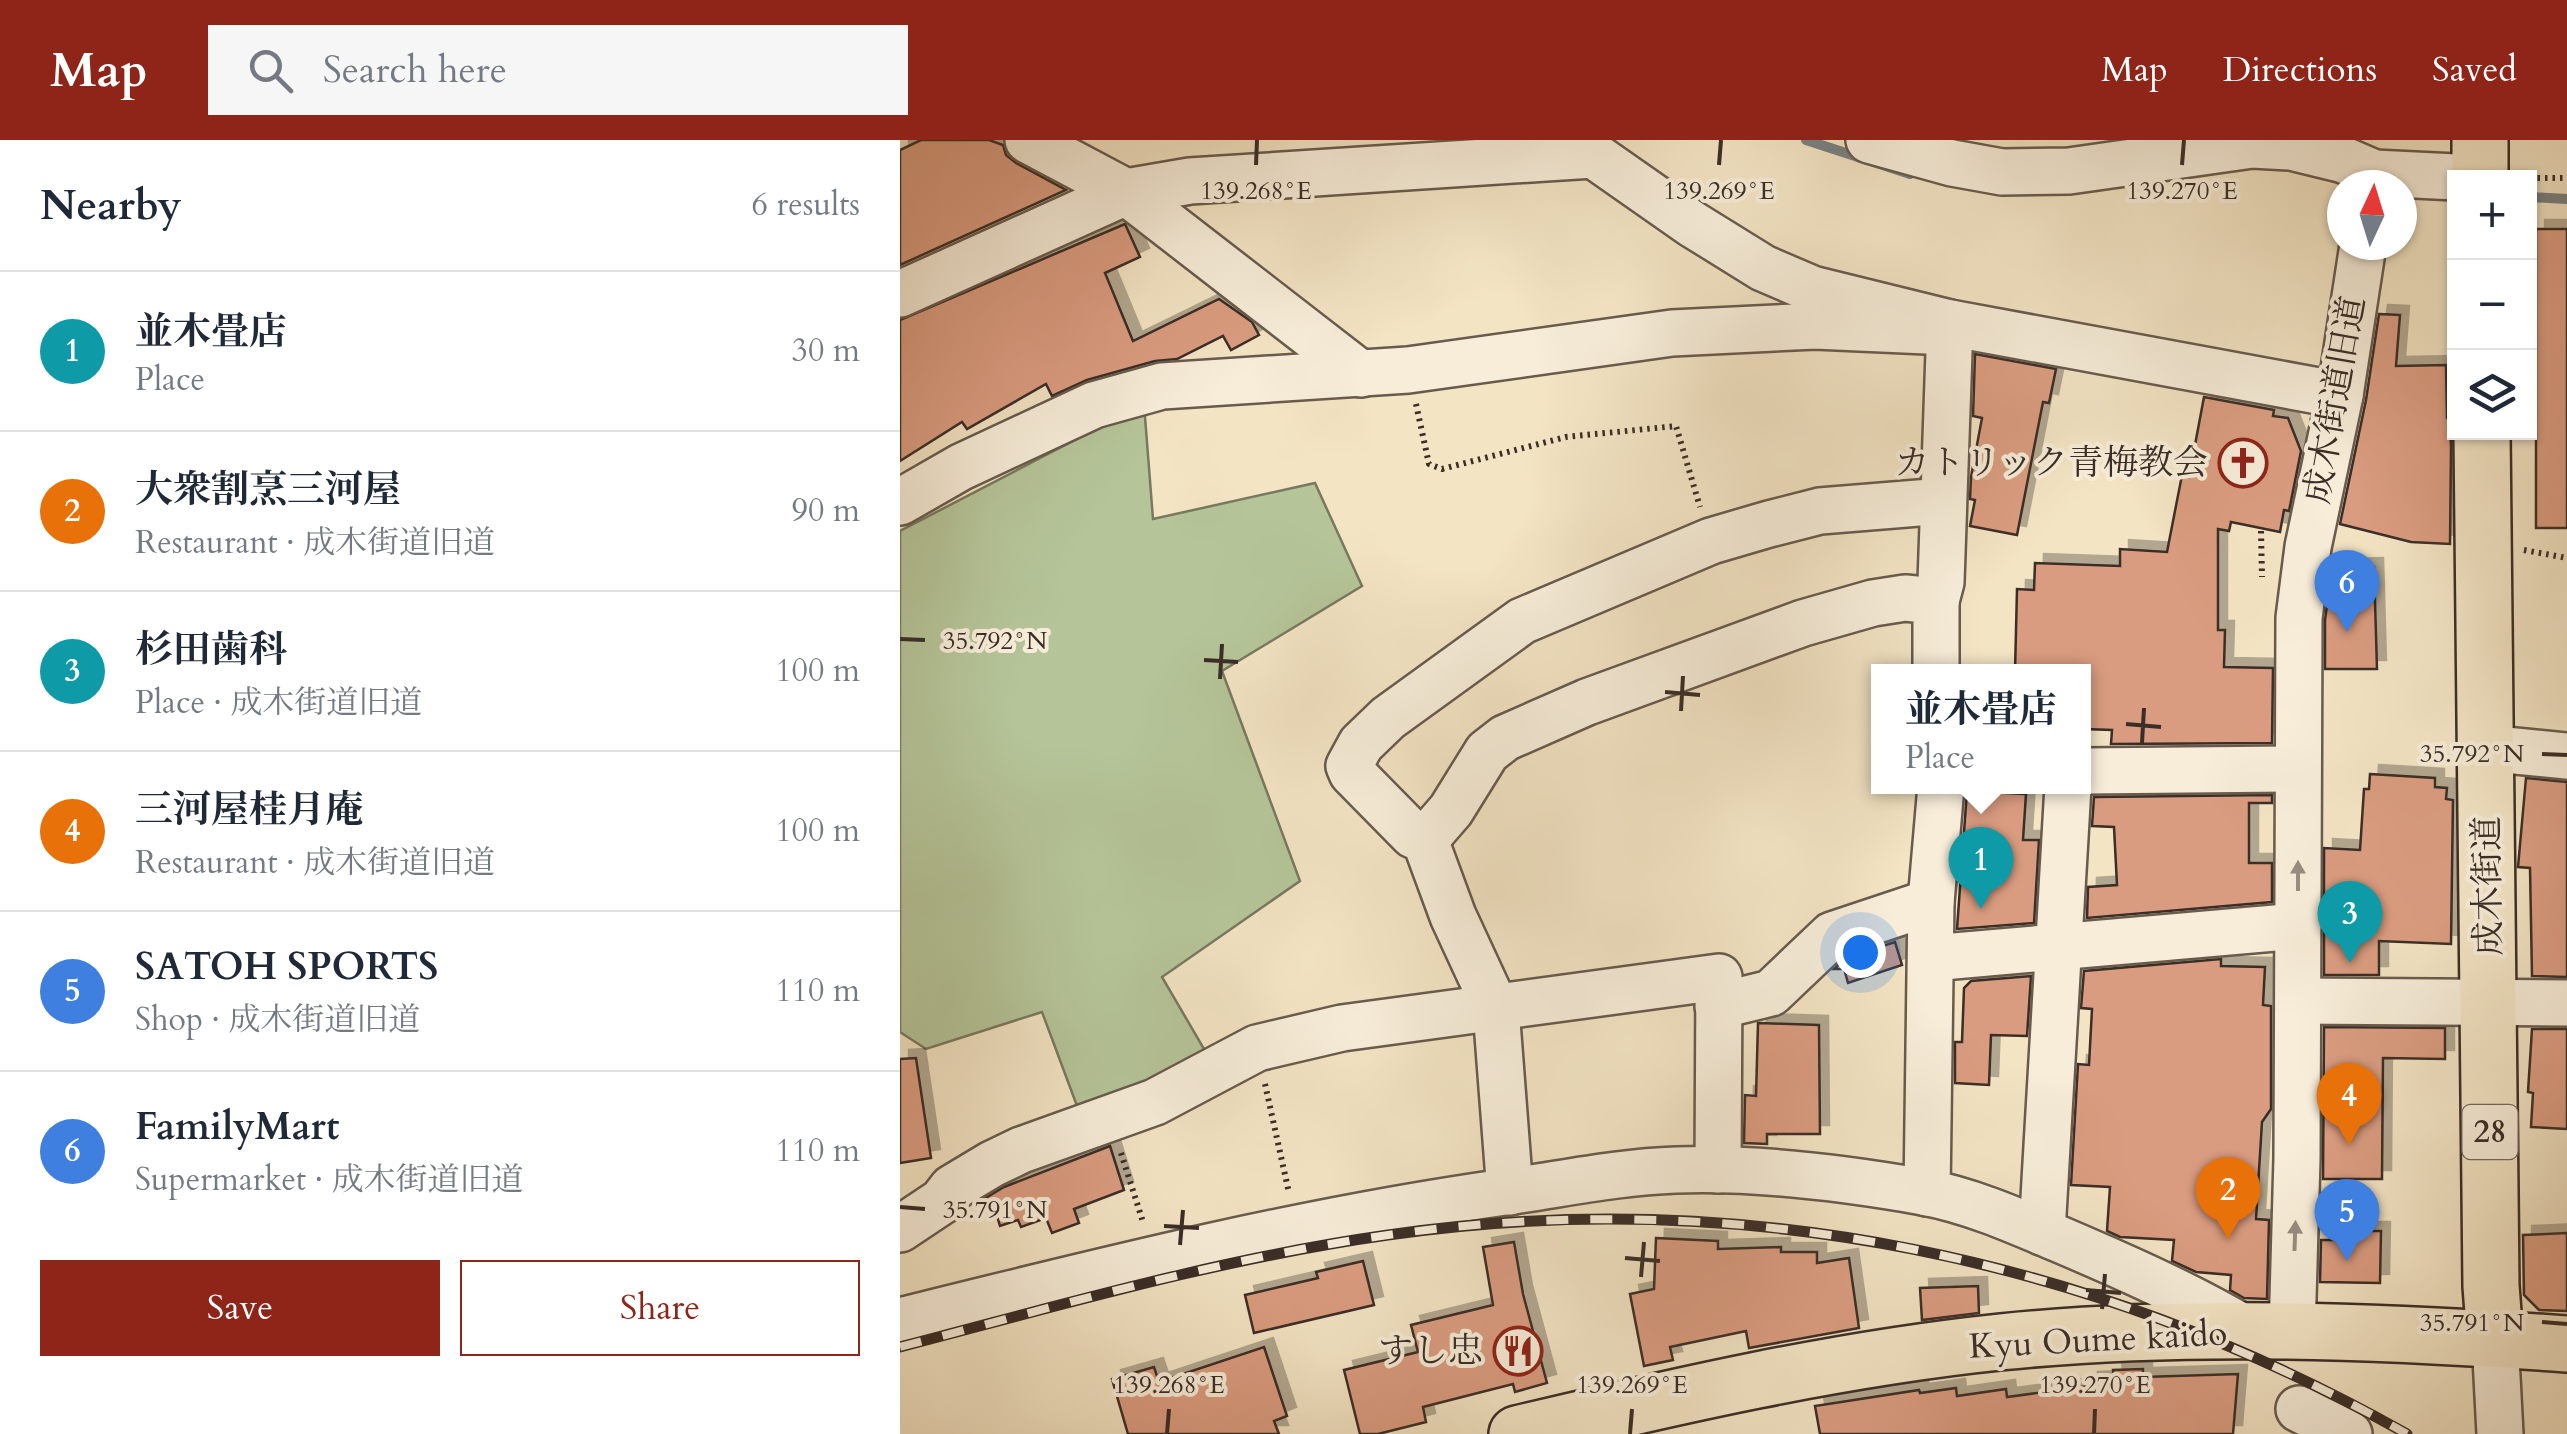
<!DOCTYPE html>
<meta charset="utf-8">
<style>
body{margin:0;font-family:Cardo,"Noto Serif JP",serif;background:#f6f6f7;color:#1f2937}
.controls{position:absolute;right:30px;top:30px;display:grid;overflow:hidden;border-radius:0px;box-shadow:0 2px 8px #0004}
.controls button{width:90px;height:90px;display:grid;place-items:center;padding:0;border:0;border-bottom:2px solid #e0e1e3;background:#fff;color:#1f2937;font:50px sans-serif}
.compass{position:absolute;left:1427px;top:30px;width:90px;height:90px;border-radius:50%;background:#fff;box-shadow:0 2px 8px #0004;rotate:4deg}
.you{position:absolute;left:960px;top:812px;width:35px;height:35px;margin:-25px;border:8px solid #fff;border-radius:50%;background:#1a73e8;box-shadow:0 0 0 15px #1a73e833}
.badge{display:grid;place-items:center;width:65px;height:65px;border-radius:50%;background:#8f2418;color:#fff;font-size:32px;font-weight:700}
.pin{position:absolute;translate:-50% -82px;filter:drop-shadow(0 2px 5px #0008)}
.pin::after{content:'';position:absolute;top:52px;width:35px;height:30px;background:inherit;clip-path:polygon(0 0,100% 0,50% 100%)}
.popup{position:absolute;left:971px;top:524px;width:220px;height:130px;box-sizing:border-box;display:grid;place-content:center;border-radius:0px;background:#fff;filter:drop-shadow(0 2px 8px #0005);font-size:32px;white-space:nowrap;color:#747a83}
.popup b{font-size:38px;color:#1f2937}
.popup::after{content:'';position:absolute;left:50%;top:100%;margin-left:-20px;border:20px solid transparent;border-top-color:#fff}
.list{margin:0;padding:0;list-style:none}
h2{display:flex;justify-content:space-between;align-items:center;height:130px;margin:0;padding:0 40px;font-size:42px}
h2 small{font-size:32px;font-weight:400;color:#747a83}
.list li{display:grid;grid-template-columns:65px 1fr auto;gap:30px;align-items:center;box-sizing:border-box;height:160px;padding:0 40px;border-top:2px solid #e0e1e3}
.list b{display:block;font-size:38px;white-space:nowrap}
.list p{margin:0;font-size:32px;white-space:nowrap;color:#747a83}
.list em{font-size:32px;font-style:normal;color:#747a83}
.actions{display:flex;gap:20px;padding:30px 40px}
.actions a{flex:1;padding:22px 0;border:2px solid #8f2418;border-radius:0px;text-align:center;font-size:35px;color:#8f2418}
.actions .main{background:#8f2418;color:#fff}
.icon{flex:none;width:55px;height:55px;fill:none;stroke:currentColor;stroke-width:2;stroke-linecap:round;stroke-linejoin:round}
.map{position:relative;flex:none;width:1667px;height:1294px;overflow:hidden}
header{display:flex;align-items:center;gap:60px;box-sizing:border-box;height:140px;padding:0 50px;background:#8f2418;color:#fff}
header strong{font-size:48px}
nav{display:flex;gap:55px;margin-inline-start:auto;font-size:35px}
.search{width:700px;height:90px;background:#f6f6f7;display:flex;align-items:center;gap:25px;box-sizing:border-box;padding:0 35px;border-radius:0px;color:#747a83;font-size:38px}
main{display:flex}
aside{flex:1;background:#fff}
.map>svg:first-child{display:block}
</style>
<header>
<strong>Map</strong>
<div class="search"><svg class="icon" aria-label="search" viewBox="0 0 24 24"><circle cx="10" cy="10" r="6"/><path d="M15 15l6 6"/></svg>Search here</div>
<nav><a>Map</a><a>Directions</a><a>Saved</a></nav>
</header>
<main>
<aside>
<h2>Nearby<small>6 results</small></h2>
<ul class="list">
<li><span class="badge" style="background:#0f9aa8">1</span><div><b>並木畳店</b><p>Place</p></div><em>30 m</em></li>
<li><span class="badge" style="background:#e8710a">2</span><div><b>大衆割烹三河屋</b><p>Restaurant · 成木街道旧道</p></div><em>90 m</em></li>
<li><span class="badge" style="background:#0f9aa8">3</span><div><b>杉田歯科</b><p>Place · 成木街道旧道</p></div><em>100 m</em></li>
<li><span class="badge" style="background:#e8710a">4</span><div><b>三河屋桂月庵</b><p>Restaurant · 成木街道旧道</p></div><em>100 m</em></li>
<li><span class="badge" style="background:#3f7fe0">5</span><div><b>SATOH SPORTS</b><p>Shop · 成木街道旧道</p></div><em>110 m</em></li>
<li><span class="badge" style="background:#3f7fe0">6</span><div><b>FamilyMart</b><p>Supermarket · 成木街道旧道</p></div><em>110 m</em></li>
</ul>
<div class="actions"><a class="main">Save</a><a>Share</a></div>
</aside>
<div class="map">
<svg width="1667" height="1294" viewBox="0 0 1667 1294">
<defs>
<filter id="shadow"><feDropShadow dx="9" dy="-9" stdDeviation="0" flood-color="#0004"/></filter>
</defs>
<rect width="100%" height="100%" fill="#f3e4c4"/>
<filter id="stains"><feTurbulence type="fractalNoise" baseFrequency=".002" numOctaves="4"/><feColorMatrix values="0 0 0 0 .2 0 0 0 0 .09 0 0 0 0 .02 0 0 0 .5 -.17"/></filter>
<radialGradient id="worn" r=".72"><stop offset=".6" stop-color="#630" stop-opacity="0"/><stop offset="1" stop-color="#630" stop-opacity=".3"/></radialGradient>
<polygon fill="#b5c599" stroke="#787960" stroke-width="2.5" points="244,264 253,379 415,343 462,446 322,531 400,741 262,837 311,921 183,982 142,872 26,909 0,892 0,391"/>
<g fill="none" stroke-linecap="round" stroke-linejoin="round">
<g stroke="#798283" stroke-width="10">
<polyline points="906,0 1010,34"/>
<polyline points="1630,57 1667,59"/>
</g>
</g>
<g fill="#da9c80" stroke="#3a2d27" stroke-width="2.5" filter="url(#shadow)">
<polygon points="21,0 89,0 103,5 106,15 116,23 166,50 0,125 0,10"/>
<polygon points="225,84 240,117 205,133 233,201 319,159 352,182 359,195 331,210 323,196 277,219 255,221 187,240 152,256 146,244 67,289 62,282 0,321 0,180"/>
<rect x="1636" y="89" width="31" height="299"/>
<polygon points="1479,174 1500,175 1496,226 1546,225 1547,278 1550,278 1551,307 1550,404 1511,402 1440,384 1466,260"/>
<polygon points="1075,214 1156,229 1149,263 1143,262 1117,395 1070,386 1075,360 1070,359 1071,337 1082,278 1073,276"/>
<polygon points="1304,257 1374,270 1373,276 1388,278 1401,311 1389,371 1384,370 1380,392 1331,382 1329,391 1318,389 1318,490 1325,490 1324,527 1373,528 1372,603 1211,604 1212,590 1184,589 1184,532 1115,532 1117,449 1134,450 1135,423 1220,426 1220,409 1267,412 1282,335 1289,337"/>
<polygon points="1474,427 1477,529 1425,529 1425,480 1432,428"/>
<polygon points="1470,634 1535,638 1535,647 1547,648 1546,659 1553,660 1551,804 1479,801 1479,835 1424,835 1424,708 1460,710 1464,649 1469,649"/>
<polygon points="1626,638 1667,642 1667,837 1632,836 1630,728 1618,727"/>
<polygon points="1067,651 1126,654 1123,700 1139,700 1134,783 1057,789"/>
<polygon points="1372,655 1372,663 1349,663 1349,723 1372,723 1372,762 1187,778 1188,747 1217,745 1214,687 1192,686 1194,657"/>
<polygon points="995,802 1002,825 948,843 944,829 934,829 946,818"/>
<polygon points="1321,819 1321,826 1365,827 1363,865 1371,866 1371,969 1362,982 1356,1079 1369,1080 1367,1159 1344,1158 1330,1150 1331,1135 1296,1132 1272,1121 1274,1100 1220,1097 1207,1091 1210,1047 1171,1045 1178,924 1189,925 1192,869 1181,868 1184,831"/>
<polygon points="1131,836 1127,896 1091,895 1089,945 1055,943 1055,902 1062,902 1064,848 1071,841"/>
<polygon points="858,883 919,885 920,994 867,994 867,1004 844,1003 845,955 856,956"/>
<polygon points="1424,887 1545,888 1545,919 1483,918 1482,1039 1423,1039"/>
<polygon points="1632,889 1667,889 1667,989 1631,987 1633,953 1628,952"/>
<polygon points="16,918 31,1018 0,1023 0,919"/>
<polygon points="210,1006 224,1050 174,1069 179,1083 152,1093 146,1078 121,1087 118,1080 100,1086 95,1069 87,1071 84,1059 104,1047"/>
<polygon points="1437,1091 1481,1091 1480,1143 1420,1142 1421,1100 1437,1100"/>
<polygon points="1667,1093 1667,1171 1639,1170 1624,1155 1623,1095"/>
<polygon points="756,1098 818,1101 818,1109 881,1107 881,1112 917,1112 917,1123 949,1118 959,1188 849,1208 846,1191 770,1207 773,1220 744,1226 730,1154 754,1149"/>
<polygon points="614,1102 623,1154 647,1243 615,1252 613,1244 523,1267 526,1282 478,1294 460,1294 444,1230 518,1212 511,1185 593,1165 583,1107"/>
<polygon points="463,1121 474,1165 354,1193 345,1155 418,1138 416,1132"/>
<polygon points="1078,1146 1079,1173 1022,1180 1020,1148"/>
<polygon points="364,1207 387,1276 374,1281 379,1294 228,1294 212,1239 254,1227 259,1242"/>
<polygon points="1243,1229 1243,1237 1338,1234 1333,1294 920,1294 915,1266 1019,1250 1020,1253 1056,1248 1057,1256 1106,1249 1107,1257 1189,1246 1189,1241 1214,1240 1213,1230"/>
</g>
<g fill="none" stroke-linecap="round" stroke-linejoin="round">
<g stroke="#685b4e" stroke-width="50">
<g id="minor">
<polyline points="128,0 226,52 461,234"/>
<polyline points="672,0 792,84 863,128 912,149 1050,183 1440,255"/>
<polyline points="969,0 1052,23 1102,32 1169,31 1352,5 1391,7 1444,20 1474,33 1576,38"/>
<polyline points="0,154 226,52 290,41 693,15"/>
<polyline points="0,362 61,327 194,265 262,246 508,230 772,193 915,186 1049,192"/>
<polyline points="1036,461 1041,442 1050,183"/>
<polyline points="1585,608 1667,616"/>
<polyline points="1184,631 1397,629"/>
<polyline points="525,700 551,670 587,612 605,598 687,562 903,483 973,463 1005,458 1036,461 1036,532"/>
<polyline points="1031,818 1398,786"/>
<polyline points="1398,861 1667,863"/>
<polyline points="818,866 871,853 932,795 1031,762"/>
<polyline points="610,1052 596,869 553,776 525,700 513,695 452,633 449,626 461,604 488,578 622,481 811,401 869,384 920,371 1043,361"/>
<polyline points="1027,1053 1031,762 1041,646"/>
<polyline points="0,1089 42,1061 52,1048 92,1024 121,1010 255,962 357,908 442,888 819,837 818,1030"/>
<polyline points="1142,1092 1168,646"/>
<path d="M0,1181C201,1131 400,1081 605,1052C662,1044 718,1032 776,1030C858,1027 944,1038 1024,1052C1073,1061 1121,1083 1166,1102C1229,1129 1290,1156 1349,1191"/>
<polyline points="1392,1194 1397,1018 1399,478 1408,407 1440,255 1463,105"/>
<polyline points="1595,1199 1600,1294"/>
<polyline points="1399,1269 1449,1294"/>
</g>
</g>
<g stroke="#3a2d27" stroke-width="60">
<g id="major">
<polyline points="1580,0 1580,38"/>
<polyline points="1582,292 1591,1146 1595,1199"/>
<path d="M617,1294C776,1256 937,1219 1100,1202C1287,1183 1480,1191 1667,1204"/>
</g>
</g>
<g stroke="#3a2d27" stroke-width="6" stroke-dasharray="2.5 5" stroke-linecap="butt">
<polyline points="1630,38 1667,38"/>
<polyline points="516,264 529,324 542,329 666,297 776,286 800,367"/>
<polyline points="1361,391 1362,437"/>
<polyline points="1624,410 1667,418"/>
<polyline points="365,944 389,1053"/>
<polyline points="221,1013 243,1082"/>
</g>
<use href="#minor" stroke="#f7edd9" stroke-width="45"/>
<use href="#major" stroke="#f3e4c4" stroke-width="55"/>
<g stroke="#3a2d27" stroke-width="11">
<path id="rail" d="M0,1207C161,1165 323,1118 488,1095C844,1044 1195,1118 1507,1294"/>
</g>
<use href="#rail" stroke="#f7edd9" stroke-width="8" stroke-dasharray="22" stroke-linecap="butt"/>
</g>
<defs><path id="oneway-solid" d="M-6-.8H1V-3.2L6.5 0L1 3.2V.8H-6Z" transform="scale(2.5)"/></defs>
<g fill="#988d80">
<use href="#oneway-solid" transform="translate(1398 736) rotate(-90)"/>
<use href="#oneway-solid" transform="translate(1395 1096) rotate(-88)"/>
</g>
<path fill="none" stroke="#3a2d27" stroke-width="4" d="M356,25L357,0M819,25L821,0M1282,25L1284,0M0,499L25,500M304,520L338,522M320,539L322,504M765,552L800,555M781,571L783,536M1226,584L1261,587M1242,603L1244,568M1642,614L1667,615M0,1067L25,1069M264,1086L299,1088M280,1105L283,1070M725,1118L760,1121M741,1137L744,1102M1186,1150L1221,1153M1202,1169L1205,1134M1642,1182L1667,1184M267,1294L269,1269M730,1294L732,1269M1194,1294L1195,1269"/>
<defs>
<g id="church-ring" transform="scale(2.5)"><circle r="9.5" fill="#f7edd9" stroke="#8f2418" stroke-width="1.5"/><path d="M-1.2-6h2.4v3.5h3.3v2.4h-3.3V6h-2.4V-.1h-3.3v-2.4h3.3Z" fill="#8f2418"/></g>
<g id="restaurant-ring" transform="scale(2.5)"><circle r="9.5" fill="#f7edd9" stroke="#8f2418" stroke-width="1.5"/><path d="M-5-6h1v4h1v-4h1v4h1v-4h1v5L-1.5 .5V6h-2V.5L-5-1ZM5-6V6H3V1.5H1.5Q1.5-4 5-6Z" fill="#8f2418"/></g>
</defs>
<g fill-rule="evenodd">
<use href="#church-ring" x="1343" y="323"/>
<use href="#restaurant-ring" x="618" y="1211"/>
</g>
<g text-anchor="middle" dominant-baseline="central" stroke-width="8" stroke-linejoin="round" paint-order="stroke">
<rect fill="#f7edd9" stroke="#73675c" stroke-width="2.5" x="1562.5" y="965" width="55" height="54" rx="8"/>
<g font-size="32" font-weight="bold" fill="#3a2d27">
<text x="1590" y="992">28</text>
</g>
<g font-size="35" fill="#3a2d27" stroke="#f7edd9">
<text transform="translate(1435 260) rotate(-80)">成木街道旧道</text>
<text transform="translate(1588 746) rotate(-91)">成木街道</text>
<text transform="translate(1198 1200) rotate(-3)">Kyu Oume kaido</text>
</g>
<g font-size="35" fill="#3a2d27" stroke="#f7edd9" text-anchor="end">
<text x="1308" y="323">カトリック青梅教会</text>
<text x="583" y="1211">すし忠</text>
</g>
</g>
<g font-size="25" text-anchor="middle" fill="#3a2d27" stroke="#f7edd9" stroke-width="8" stroke-linejoin="round" paint-order="stroke">
<text x="356" y="59">139.268°E</text>
<text x="1282" y="59">139.270°E</text>
<text x="819" y="59">139.269°E</text>
<text x="95" y="509">35.792°N</text>
<text x="1572" y="622">35.792°N</text>
<text x="95" y="1078">35.791°N</text>
<text x="1572" y="1191">35.791°N</text>
<text x="269" y="1253">139.268°E</text>
<text x="732" y="1253">139.269°E</text>
<text x="1195" y="1253">139.270°E</text>
</g>
<rect width="100%" height="100%" filter="url(#stains)"/>
<rect width="100%" height="100%" fill="url(#worn)"/>
</svg>
<div class="controls">
<button>+</button>
<button>−</button>
<button><svg class="icon" aria-label="layers" viewBox="0 0 24 24"><path d="M12 4l9 5-9 5-9-5zM3 14l9 5 9-5"/></svg></button>
</div>
<svg class="compass" viewBox="-18 -18 36 36"><path d="M0-13l5 13h-10z" fill="#e53935"/><path d="M0 13l5-13h-10z" fill="#747a83"/></svg>
<div class="you"></div>
<div class="pin badge" style="left:1081px;top:769px;background:#0f9aa8">1</div>
<div class="popup"><b>並木畳店</b>Place</div>
<div class="pin badge" style="left:1328px;top:1099px;background:#e8710a">2</div>
<div class="pin badge" style="left:1450px;top:823px;background:#0f9aa8">3</div>
<div class="pin badge" style="left:1449px;top:1005px;background:#e8710a">4</div>
<div class="pin badge" style="left:1447px;top:1121px;background:#3f7fe0">5</div>
<div class="pin badge" style="left:1447px;top:492px;background:#3f7fe0">6</div>
</div>
</main>
